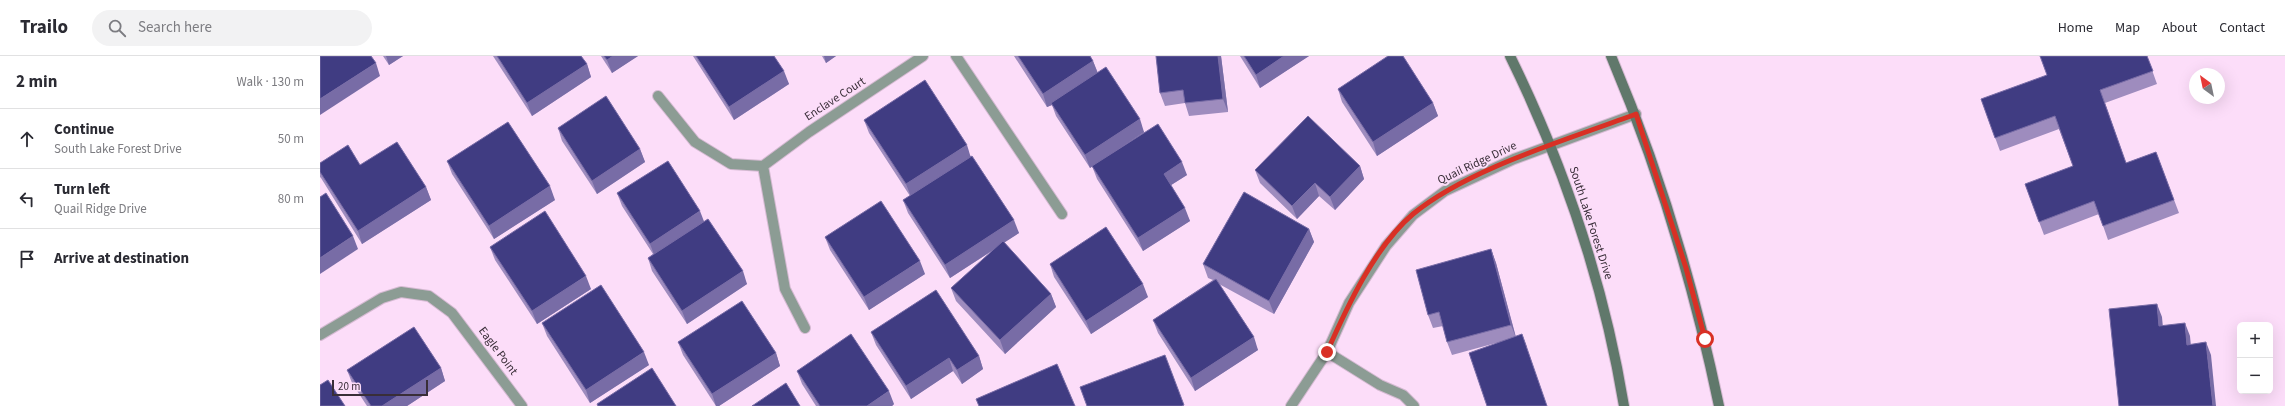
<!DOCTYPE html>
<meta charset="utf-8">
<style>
body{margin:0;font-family:"Source Sans 3",sans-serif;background:#f2f2f3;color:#2b2b33}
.controls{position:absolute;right:12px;bottom:12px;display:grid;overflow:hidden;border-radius:6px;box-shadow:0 4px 16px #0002}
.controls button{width:36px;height:36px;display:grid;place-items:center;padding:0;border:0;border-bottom:1px solid #e1e1e2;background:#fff;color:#2b2b33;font:20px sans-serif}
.compass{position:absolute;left:1869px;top:12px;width:36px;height:36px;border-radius:50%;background:#fff;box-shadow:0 4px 16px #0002;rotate:327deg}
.scale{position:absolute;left:12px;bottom:10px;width:96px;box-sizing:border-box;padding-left:4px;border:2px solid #392e38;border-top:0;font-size:11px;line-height:14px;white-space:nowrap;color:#392e38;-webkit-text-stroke:3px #fcddf9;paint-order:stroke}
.stop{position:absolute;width:12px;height:12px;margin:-9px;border:3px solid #d93025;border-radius:50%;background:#fff}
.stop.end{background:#d93025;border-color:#fff;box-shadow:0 1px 4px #0008}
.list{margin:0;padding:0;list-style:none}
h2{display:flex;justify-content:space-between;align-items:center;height:52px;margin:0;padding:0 16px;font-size:17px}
h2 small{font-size:13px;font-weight:400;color:#7c7c81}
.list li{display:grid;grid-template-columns:26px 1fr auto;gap:12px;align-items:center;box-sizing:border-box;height:60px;padding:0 16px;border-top:1px solid #e1e1e2}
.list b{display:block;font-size:15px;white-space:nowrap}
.list p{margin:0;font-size:13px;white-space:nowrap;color:#7c7c81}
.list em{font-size:13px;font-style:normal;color:#7c7c81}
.icon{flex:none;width:22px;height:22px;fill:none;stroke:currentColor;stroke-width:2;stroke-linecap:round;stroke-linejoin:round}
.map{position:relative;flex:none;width:1965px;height:350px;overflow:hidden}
header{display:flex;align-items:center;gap:24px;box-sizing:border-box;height:56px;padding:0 20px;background:#fff;border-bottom:1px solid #e1e1e2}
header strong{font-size:19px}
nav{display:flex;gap:22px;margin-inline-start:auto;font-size:14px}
.search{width:280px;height:36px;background:#f2f2f3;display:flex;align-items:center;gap:10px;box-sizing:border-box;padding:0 14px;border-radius:22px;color:#7c7c81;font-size:15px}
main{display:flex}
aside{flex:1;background:#fff}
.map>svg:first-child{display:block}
</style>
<header>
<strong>Trailo</strong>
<div class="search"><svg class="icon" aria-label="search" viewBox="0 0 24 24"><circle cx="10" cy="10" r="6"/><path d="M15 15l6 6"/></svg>Search here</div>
<nav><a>Home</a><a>Map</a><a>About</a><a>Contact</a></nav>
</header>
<main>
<aside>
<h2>2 min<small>Walk · 130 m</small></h2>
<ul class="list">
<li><svg class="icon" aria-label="ahead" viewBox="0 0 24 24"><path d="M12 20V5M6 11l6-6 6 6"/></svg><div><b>Continue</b><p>South Lake Forest Drive</p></div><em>50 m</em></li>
<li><svg class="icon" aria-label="left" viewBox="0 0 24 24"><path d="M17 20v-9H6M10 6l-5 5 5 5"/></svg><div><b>Turn left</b><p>Quail Ridge Drive</p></div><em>80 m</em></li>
<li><svg class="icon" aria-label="arrive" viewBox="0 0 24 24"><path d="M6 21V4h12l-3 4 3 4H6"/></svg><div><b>Arrive at destination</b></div></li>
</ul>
</aside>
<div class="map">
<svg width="1965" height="350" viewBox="0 0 1965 350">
<rect width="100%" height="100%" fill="#fcddf9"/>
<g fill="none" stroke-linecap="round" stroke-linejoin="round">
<g stroke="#d5bad2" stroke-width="12">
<polyline id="lane" points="1007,296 1060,329 1083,339 1094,350"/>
</g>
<g stroke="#d5bad2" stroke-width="12">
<g id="street">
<polyline points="636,0 742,158"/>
<polyline points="338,40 375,86 411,108 443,110"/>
<polyline points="485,272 465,233 443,110 489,76 603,0"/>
<polyline points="0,279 62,242 81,236 109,240 132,257 202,350"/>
<polyline points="971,350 1007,296 1029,247 1066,190 1093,159 1125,135 1194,103 1316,58"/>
</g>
</g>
<g stroke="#d5bad2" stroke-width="12">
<g id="secondary">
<path d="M1190,0C1244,110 1284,229 1304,350"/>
<path d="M1291,0C1339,113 1374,230 1399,350"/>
</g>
</g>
<use href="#lane" stroke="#8c9c94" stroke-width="10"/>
<use href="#street" stroke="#8c9c94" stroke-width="10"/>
<use href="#secondary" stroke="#60786b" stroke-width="10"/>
</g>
<g fill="#9e8cbe">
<polygon points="63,0 83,0 69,9"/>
<polygon points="173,0 261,0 267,8 271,21 212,60"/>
<polygon points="281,0 318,0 292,17"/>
<polygon points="373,0 454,0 469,28 414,64"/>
<polygon points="502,0 516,0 506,7"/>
<polygon points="694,0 770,0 773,5 778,17 824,76 867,119 851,129 870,165 823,195 777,123 772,110 770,112 736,60 732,49 727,51"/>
<polygon points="836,0 901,0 908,56 869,60 865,47 845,50 840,37"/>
<polygon points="920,0 989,0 940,32"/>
<polygon points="1827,0 1837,28 1785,47 1806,107 1836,96 1859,157 1788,184 1779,158 1724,179 1705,128 1753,110 1739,73 1680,95 1661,43"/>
<polygon points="1018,33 1113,47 1118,60 1057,100 1022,46"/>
<polygon points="544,64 651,100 699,177 684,186 731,238 736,251 685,298 636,245 631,232 675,193 630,222 588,157 583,144 590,140 549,77"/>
<polygon points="238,72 320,93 325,106 277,138 242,85"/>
<polygon points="127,105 235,144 174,183 132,118"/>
<polygon points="0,107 40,109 106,131 111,144 42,188 1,122 0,121"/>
<polygon points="1040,110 1044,123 1015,154 999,140 977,163 940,127 935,114"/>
<polygon points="297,137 384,165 427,228 367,268 332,215 328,202 333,198 302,150"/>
<polygon points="989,173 994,186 954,258 899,228 938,294 875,335 838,277 833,264 893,224 888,222 883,208"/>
<polygon points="505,181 605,218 549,254 510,194"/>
<polygon points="170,191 271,233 217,268 175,204"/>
<polygon points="1171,193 1176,207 1196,281 1202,278 1207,291 1176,287 1132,299 1127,286 1123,270 1113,272 1108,259"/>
<polygon points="730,208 828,241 771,278 734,221"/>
<polygon points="222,267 329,309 270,347 227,280"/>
<polygon points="551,276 659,300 663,313 642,328 633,315 591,343 556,289"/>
<polygon points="358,286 456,297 460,310 399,350 396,350 363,299"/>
<polygon points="121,312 125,325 87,350 47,350 32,327 27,314"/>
<polygon points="477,315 574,348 572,350 496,350 482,328"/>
</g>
<g fill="#786ca6">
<polygon points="66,0 83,0 69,9"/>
<polygon points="293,0 318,0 292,17 287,4"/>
<polygon points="504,0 516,0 506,7"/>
<polygon points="898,0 901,0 908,56 903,43"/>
<polygon points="964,0 989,0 940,32 936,19"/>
<polygon points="773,5 778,18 731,47 732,49 727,51 723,38"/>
<polygon points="56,7 60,20 0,59 0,43"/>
<polygon points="267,8 271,21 212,60 207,47"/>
<polygon points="464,15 469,28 414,64 409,51"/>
<polygon points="1113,47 1118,60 1057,100 1053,86"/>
<polygon points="820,63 824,76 770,112 765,99"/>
<polygon points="647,89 651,102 591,141 586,128"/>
<polygon points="320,93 325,106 277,138 272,125"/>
<polygon points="862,106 867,119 848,131 844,118"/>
<polygon points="1040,110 1044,123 1015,154 1010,141"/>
<polygon points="995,127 999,140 977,163 972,150"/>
<polygon points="230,130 235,144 174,183 169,170"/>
<polygon points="106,131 111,144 42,188 38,175"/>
<polygon points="865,152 870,165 823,195 818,182"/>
<polygon points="380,155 385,168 335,201 330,188"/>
<polygon points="694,164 699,177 630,222 625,209"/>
<polygon points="989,173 994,186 954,258 949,245"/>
<polygon points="33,180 38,193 0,218 0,202"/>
<polygon points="1171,193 1176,207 1196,282 1191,269"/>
<polygon points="600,205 605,218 549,254 544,241"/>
<polygon points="423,215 427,228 367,268 362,255"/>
<polygon points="266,220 271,233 217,268 212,255"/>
<polygon points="823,228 828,241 771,278 766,265"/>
<polygon points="731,238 736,251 685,298 680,284"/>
<polygon points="1837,248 1842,261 1844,283 1839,270"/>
<polygon points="1865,267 1870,280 1872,302 1867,289"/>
<polygon points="934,281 938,294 875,335 871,322"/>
<polygon points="1886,286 1891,299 1896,350 1893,350"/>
<polygon points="324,296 329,309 270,347 266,334"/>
<polygon points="456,297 460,310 399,350 396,350 392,338"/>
<polygon points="659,300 663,313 642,328 637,314"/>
<polygon points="629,302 633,315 591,343 586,330"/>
<polygon points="121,312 125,325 87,350 62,350"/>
<polygon points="569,335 574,348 572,350 547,350"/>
</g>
<g fill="#403c82" stroke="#786ca6">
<polygon points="0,0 51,0 56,7 0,43"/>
<polygon points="177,0 261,0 267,8 207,47"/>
<polygon points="284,0 293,0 287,4"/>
<polygon points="376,0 454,0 464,15 409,51"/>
<polygon points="698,0 770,0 773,5 723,38"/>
<polygon points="836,0 898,0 903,43 865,47 863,34 840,37"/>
<polygon points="924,0 964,0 936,19"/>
<polygon points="1068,0 1083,0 1113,47 1053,86 1018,33"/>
<polygon points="1720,0 1827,0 1833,15 1780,34 1806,107 1836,96 1854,144 1783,170 1774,145 1719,166 1705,128 1753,110 1735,60 1675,82 1661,43 1727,19"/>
<polygon points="786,11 820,63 765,99 731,47"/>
<polygon points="605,24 647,89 586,128 544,64"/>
<polygon points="286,40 320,93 272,125 238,72"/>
<polygon points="988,60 1040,110 1010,141 995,127 972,150 935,114"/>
<polygon points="188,66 230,130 169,170 127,105"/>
<polygon points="838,68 862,106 844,118 865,152 818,182 772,110"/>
<polygon points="77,86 106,131 38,175 0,116 0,107 28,89 40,109"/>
<polygon points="652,100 694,164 625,209 583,144"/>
<polygon points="348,105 380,155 330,188 297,137"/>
<polygon points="924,136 989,173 949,245 883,208"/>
<polygon points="6,137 33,180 0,202 0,141"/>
<polygon points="561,145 600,205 544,241 505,181"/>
<polygon points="225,155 266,220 212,255 170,191"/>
<polygon points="388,163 423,215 362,255 328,202"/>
<polygon points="786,171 823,228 766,265 730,208"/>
<polygon points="683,185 731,238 680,284 631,232"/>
<polygon points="1171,193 1191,269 1127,286 1119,256 1108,259 1096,214"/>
<polygon points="896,223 934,281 871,322 833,264"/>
<polygon points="281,229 324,296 266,334 222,267"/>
<polygon points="616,234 659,300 637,314 629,302 586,330 551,276"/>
<polygon points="422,245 456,297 392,338 358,286"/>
<polygon points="1837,248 1839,270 1865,267 1867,289 1886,286 1893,350 1799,350 1789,253"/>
<polygon points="94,271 121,312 62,350 51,350 27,314"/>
<polygon points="531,278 569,335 547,350 500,350 477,315"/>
<polygon points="1202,278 1227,350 1167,350 1149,297"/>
<polygon points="845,299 864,349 862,350 767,350 760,331"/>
<polygon points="737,308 755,350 659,350 656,343"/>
<polygon points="332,312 356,350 278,350 277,348"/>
<polygon points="8,324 25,350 0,350 0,329"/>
<polygon points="466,327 480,350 432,350"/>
</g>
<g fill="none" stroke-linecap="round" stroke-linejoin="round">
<path stroke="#d93025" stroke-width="5" d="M1007,296C1027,251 1055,190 1093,158C1149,112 1247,84 1316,58L1366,212L1385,283"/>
</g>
<g text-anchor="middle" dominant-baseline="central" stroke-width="4" stroke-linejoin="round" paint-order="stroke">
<g font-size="12" fill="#392e38" stroke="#fcddf9">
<text transform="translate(515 43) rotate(-33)">Enclave Court</text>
<text transform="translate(1157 107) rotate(-25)">Quail Ridge Drive</text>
<text transform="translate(1271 167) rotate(72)">South Lake Forest Drive</text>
<text transform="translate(178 295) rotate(53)">Eagle Point</text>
</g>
</g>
</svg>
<div class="controls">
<button>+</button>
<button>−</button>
</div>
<svg class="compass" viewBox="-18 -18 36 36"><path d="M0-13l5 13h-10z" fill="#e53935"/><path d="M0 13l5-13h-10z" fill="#7c7c81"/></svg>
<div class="scale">20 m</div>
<div class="stop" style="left:1385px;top:283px"></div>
<div class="stop end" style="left:1007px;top:296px"></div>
</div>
</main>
